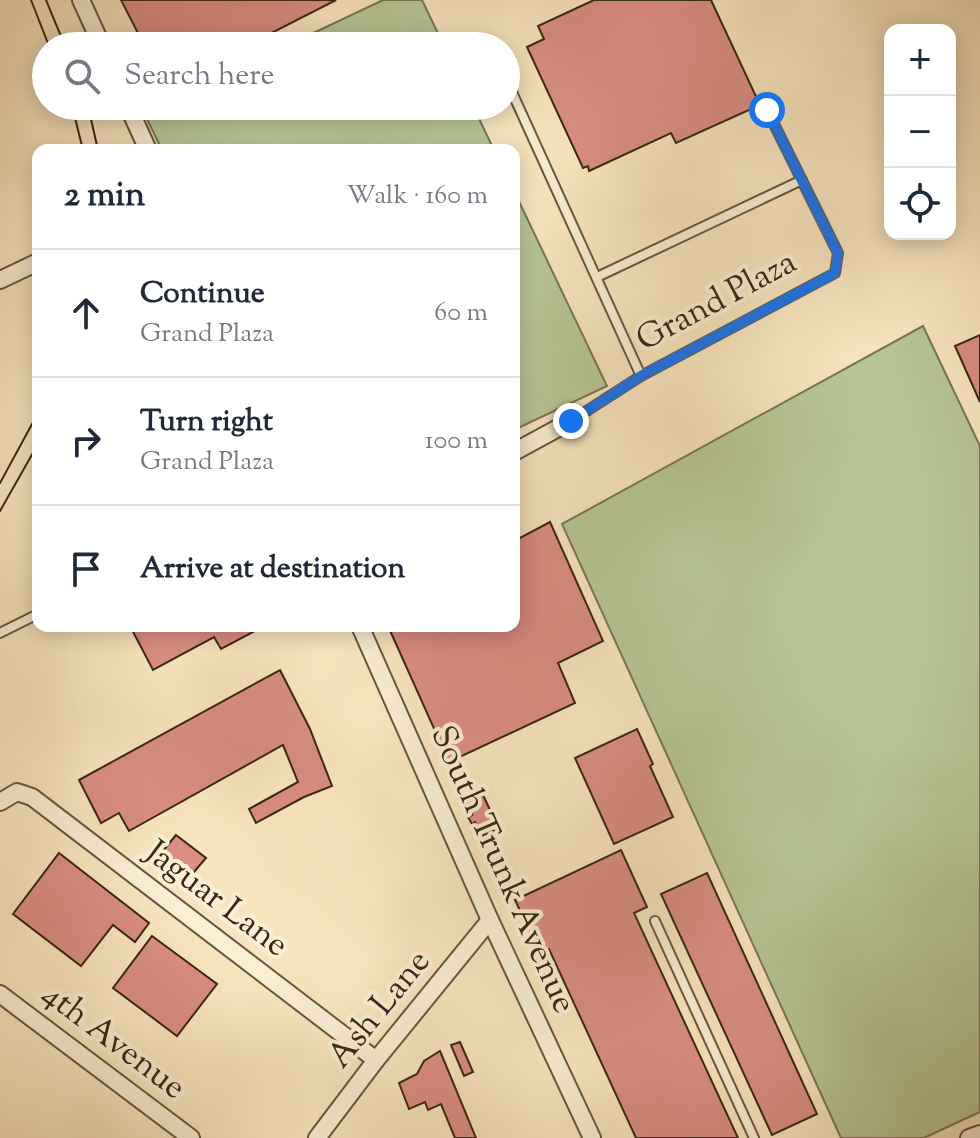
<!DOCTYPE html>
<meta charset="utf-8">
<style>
body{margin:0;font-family:"Sorts Mill Goudy",serif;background:#f6f6f7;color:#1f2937}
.controls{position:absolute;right:24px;top:24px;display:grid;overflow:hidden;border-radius:16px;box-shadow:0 4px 20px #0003}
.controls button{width:72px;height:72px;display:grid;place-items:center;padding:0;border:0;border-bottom:2px solid #e0e1e3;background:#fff;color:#1f2937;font:40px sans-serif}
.stop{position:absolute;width:24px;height:24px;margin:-18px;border:6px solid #1a73e8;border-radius:50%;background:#fff}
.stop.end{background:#1a73e8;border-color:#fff;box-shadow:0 2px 8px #0008}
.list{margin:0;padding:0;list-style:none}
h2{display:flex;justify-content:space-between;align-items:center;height:104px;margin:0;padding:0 32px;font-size:34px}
h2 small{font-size:26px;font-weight:400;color:#747a83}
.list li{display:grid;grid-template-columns:52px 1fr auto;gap:24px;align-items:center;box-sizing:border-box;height:128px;padding:0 32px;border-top:2px solid #e0e1e3}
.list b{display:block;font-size:30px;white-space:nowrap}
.list p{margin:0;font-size:26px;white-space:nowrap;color:#747a83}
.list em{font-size:26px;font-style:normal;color:#747a83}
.icon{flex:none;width:44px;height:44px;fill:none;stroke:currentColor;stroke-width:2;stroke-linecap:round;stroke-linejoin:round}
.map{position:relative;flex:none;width:980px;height:1138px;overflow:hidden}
.search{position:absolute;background:#fff;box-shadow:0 4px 20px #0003;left:32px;top:32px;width:488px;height:88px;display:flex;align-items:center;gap:20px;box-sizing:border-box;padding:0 28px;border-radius:44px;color:#747a83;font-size:30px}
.panel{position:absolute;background:#fff;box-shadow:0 4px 20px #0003;left:32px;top:144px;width:488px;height:488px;border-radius:16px}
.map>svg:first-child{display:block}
</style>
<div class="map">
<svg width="980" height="1138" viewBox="0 0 980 1138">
<rect width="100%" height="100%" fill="#f8e5bf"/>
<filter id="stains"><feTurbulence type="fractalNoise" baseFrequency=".0025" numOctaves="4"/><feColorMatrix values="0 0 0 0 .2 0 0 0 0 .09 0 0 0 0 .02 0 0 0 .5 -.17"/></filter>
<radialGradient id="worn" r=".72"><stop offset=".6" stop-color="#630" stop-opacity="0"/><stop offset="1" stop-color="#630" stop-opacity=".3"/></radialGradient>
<g fill="#b8c696" stroke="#787656" stroke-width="2">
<polygon points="383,0 422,0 444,46 286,46"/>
<polygon points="160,106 473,106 494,150 162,150 144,113"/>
<polygon points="514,191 607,386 514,430"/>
<polygon points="923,326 980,446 980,1112 924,1138 841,1138 562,524"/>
</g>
<g fill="#db8d84" stroke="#392715" stroke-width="2">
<polygon points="121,0 336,0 246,46 122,46 140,37"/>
<polygon points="594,0 711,0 760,105 676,143 671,133 589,171 588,166 583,168 527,47 544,39 538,26"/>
<polygon points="980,335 980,402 955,346"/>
<polygon points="550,522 603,641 558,663 575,703 449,762 388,626 514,626 514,541"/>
<polygon points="130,626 264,626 221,649 214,637 153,670"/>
<polygon points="280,670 310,729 332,786 304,797 256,823 249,809 298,782 283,745 129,831 119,813 101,823 79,780"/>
<polygon points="637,729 653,764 650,766 673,817 614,844 575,758"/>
<polygon points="483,795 499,829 481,836 475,822 472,824 468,817 472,815 466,802"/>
<polygon points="176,835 206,858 182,886 153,863"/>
<polygon points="621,850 647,907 634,913 738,1138 636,1138 549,949 540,953 515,900"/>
<polygon points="59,853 149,923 135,942 113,925 81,966 13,914"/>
<polygon points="707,873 817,1114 772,1135 661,894"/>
<polygon points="152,936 217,984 177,1036 113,988"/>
<polygon points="460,1042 473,1072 464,1076 451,1045"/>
<polygon points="440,1051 476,1138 455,1138 441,1104 428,1110 425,1102 409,1109 399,1083 417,1074 424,1061"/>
</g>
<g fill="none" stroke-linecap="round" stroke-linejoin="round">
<g stroke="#695640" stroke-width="12">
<g id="service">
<polyline points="506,79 641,376"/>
<polyline points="597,277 802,180"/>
<polyline points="571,421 641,376 835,273 838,253 767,110"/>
<polyline points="0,633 38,614"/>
<polyline points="655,921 754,1138"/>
</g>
</g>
<g stroke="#695640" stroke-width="20">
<g id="minor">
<polyline points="81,0 102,46"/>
<polyline points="128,106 148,150"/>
<polyline points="0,280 38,262"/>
<polyline points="514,452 571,421"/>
<polyline points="360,626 490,920 592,1138"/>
<polyline points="0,802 17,792 32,797 376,1060"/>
<polyline points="0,994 191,1138"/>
<polyline points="317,1138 376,1060 490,920"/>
<polyline points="969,1138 980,1134"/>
</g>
</g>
<use href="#service" stroke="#faeed5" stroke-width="8"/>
<use href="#minor" stroke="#faeed5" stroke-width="16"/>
<g stroke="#392715" stroke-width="2">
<polyline points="31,0 49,46"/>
<polyline points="46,0 65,46"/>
<polyline points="72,106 83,150"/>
<polyline points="88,106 98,150"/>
<polyline points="0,483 38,413"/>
<polyline points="0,511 38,444"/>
</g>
</g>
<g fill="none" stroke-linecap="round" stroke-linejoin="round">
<polyline stroke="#1a73e8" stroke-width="10" points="571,421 641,376 835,273 838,253 767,110"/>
</g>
<g text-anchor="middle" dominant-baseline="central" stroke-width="8" stroke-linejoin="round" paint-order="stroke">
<g font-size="34" fill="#392715" stroke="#faeed5">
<text transform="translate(717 302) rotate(-28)">Grand Plaza</text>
<text transform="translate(502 870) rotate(66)">South Trunk Avenue</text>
<text transform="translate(216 900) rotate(37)">Jaguar Lane</text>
<text transform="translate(380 1010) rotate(-51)">Ash Lane</text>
<text transform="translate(113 1042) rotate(37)">4th Avenue</text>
</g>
</g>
<rect width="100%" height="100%" filter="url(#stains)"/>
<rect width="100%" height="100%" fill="url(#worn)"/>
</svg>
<div class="controls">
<button>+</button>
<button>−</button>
<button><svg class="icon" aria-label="locate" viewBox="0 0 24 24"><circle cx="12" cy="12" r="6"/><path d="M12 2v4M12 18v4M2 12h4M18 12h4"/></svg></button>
</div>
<div class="stop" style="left:767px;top:110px"></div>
<div class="stop end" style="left:571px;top:421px"></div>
<div class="search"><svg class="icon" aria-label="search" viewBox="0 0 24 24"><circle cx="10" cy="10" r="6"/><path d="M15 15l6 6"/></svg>Search here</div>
<section class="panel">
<h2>2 min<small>Walk · 160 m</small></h2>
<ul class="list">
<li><svg class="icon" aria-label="ahead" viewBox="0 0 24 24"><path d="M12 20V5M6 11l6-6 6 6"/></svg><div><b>Continue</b><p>Grand Plaza</p></div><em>60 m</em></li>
<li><svg class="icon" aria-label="right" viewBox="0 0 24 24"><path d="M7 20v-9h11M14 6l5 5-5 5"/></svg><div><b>Turn right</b><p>Grand Plaza</p></div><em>100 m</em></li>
<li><svg class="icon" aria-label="arrive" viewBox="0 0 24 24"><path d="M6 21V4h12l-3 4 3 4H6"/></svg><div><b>Arrive at destination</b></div></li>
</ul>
</section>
</div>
